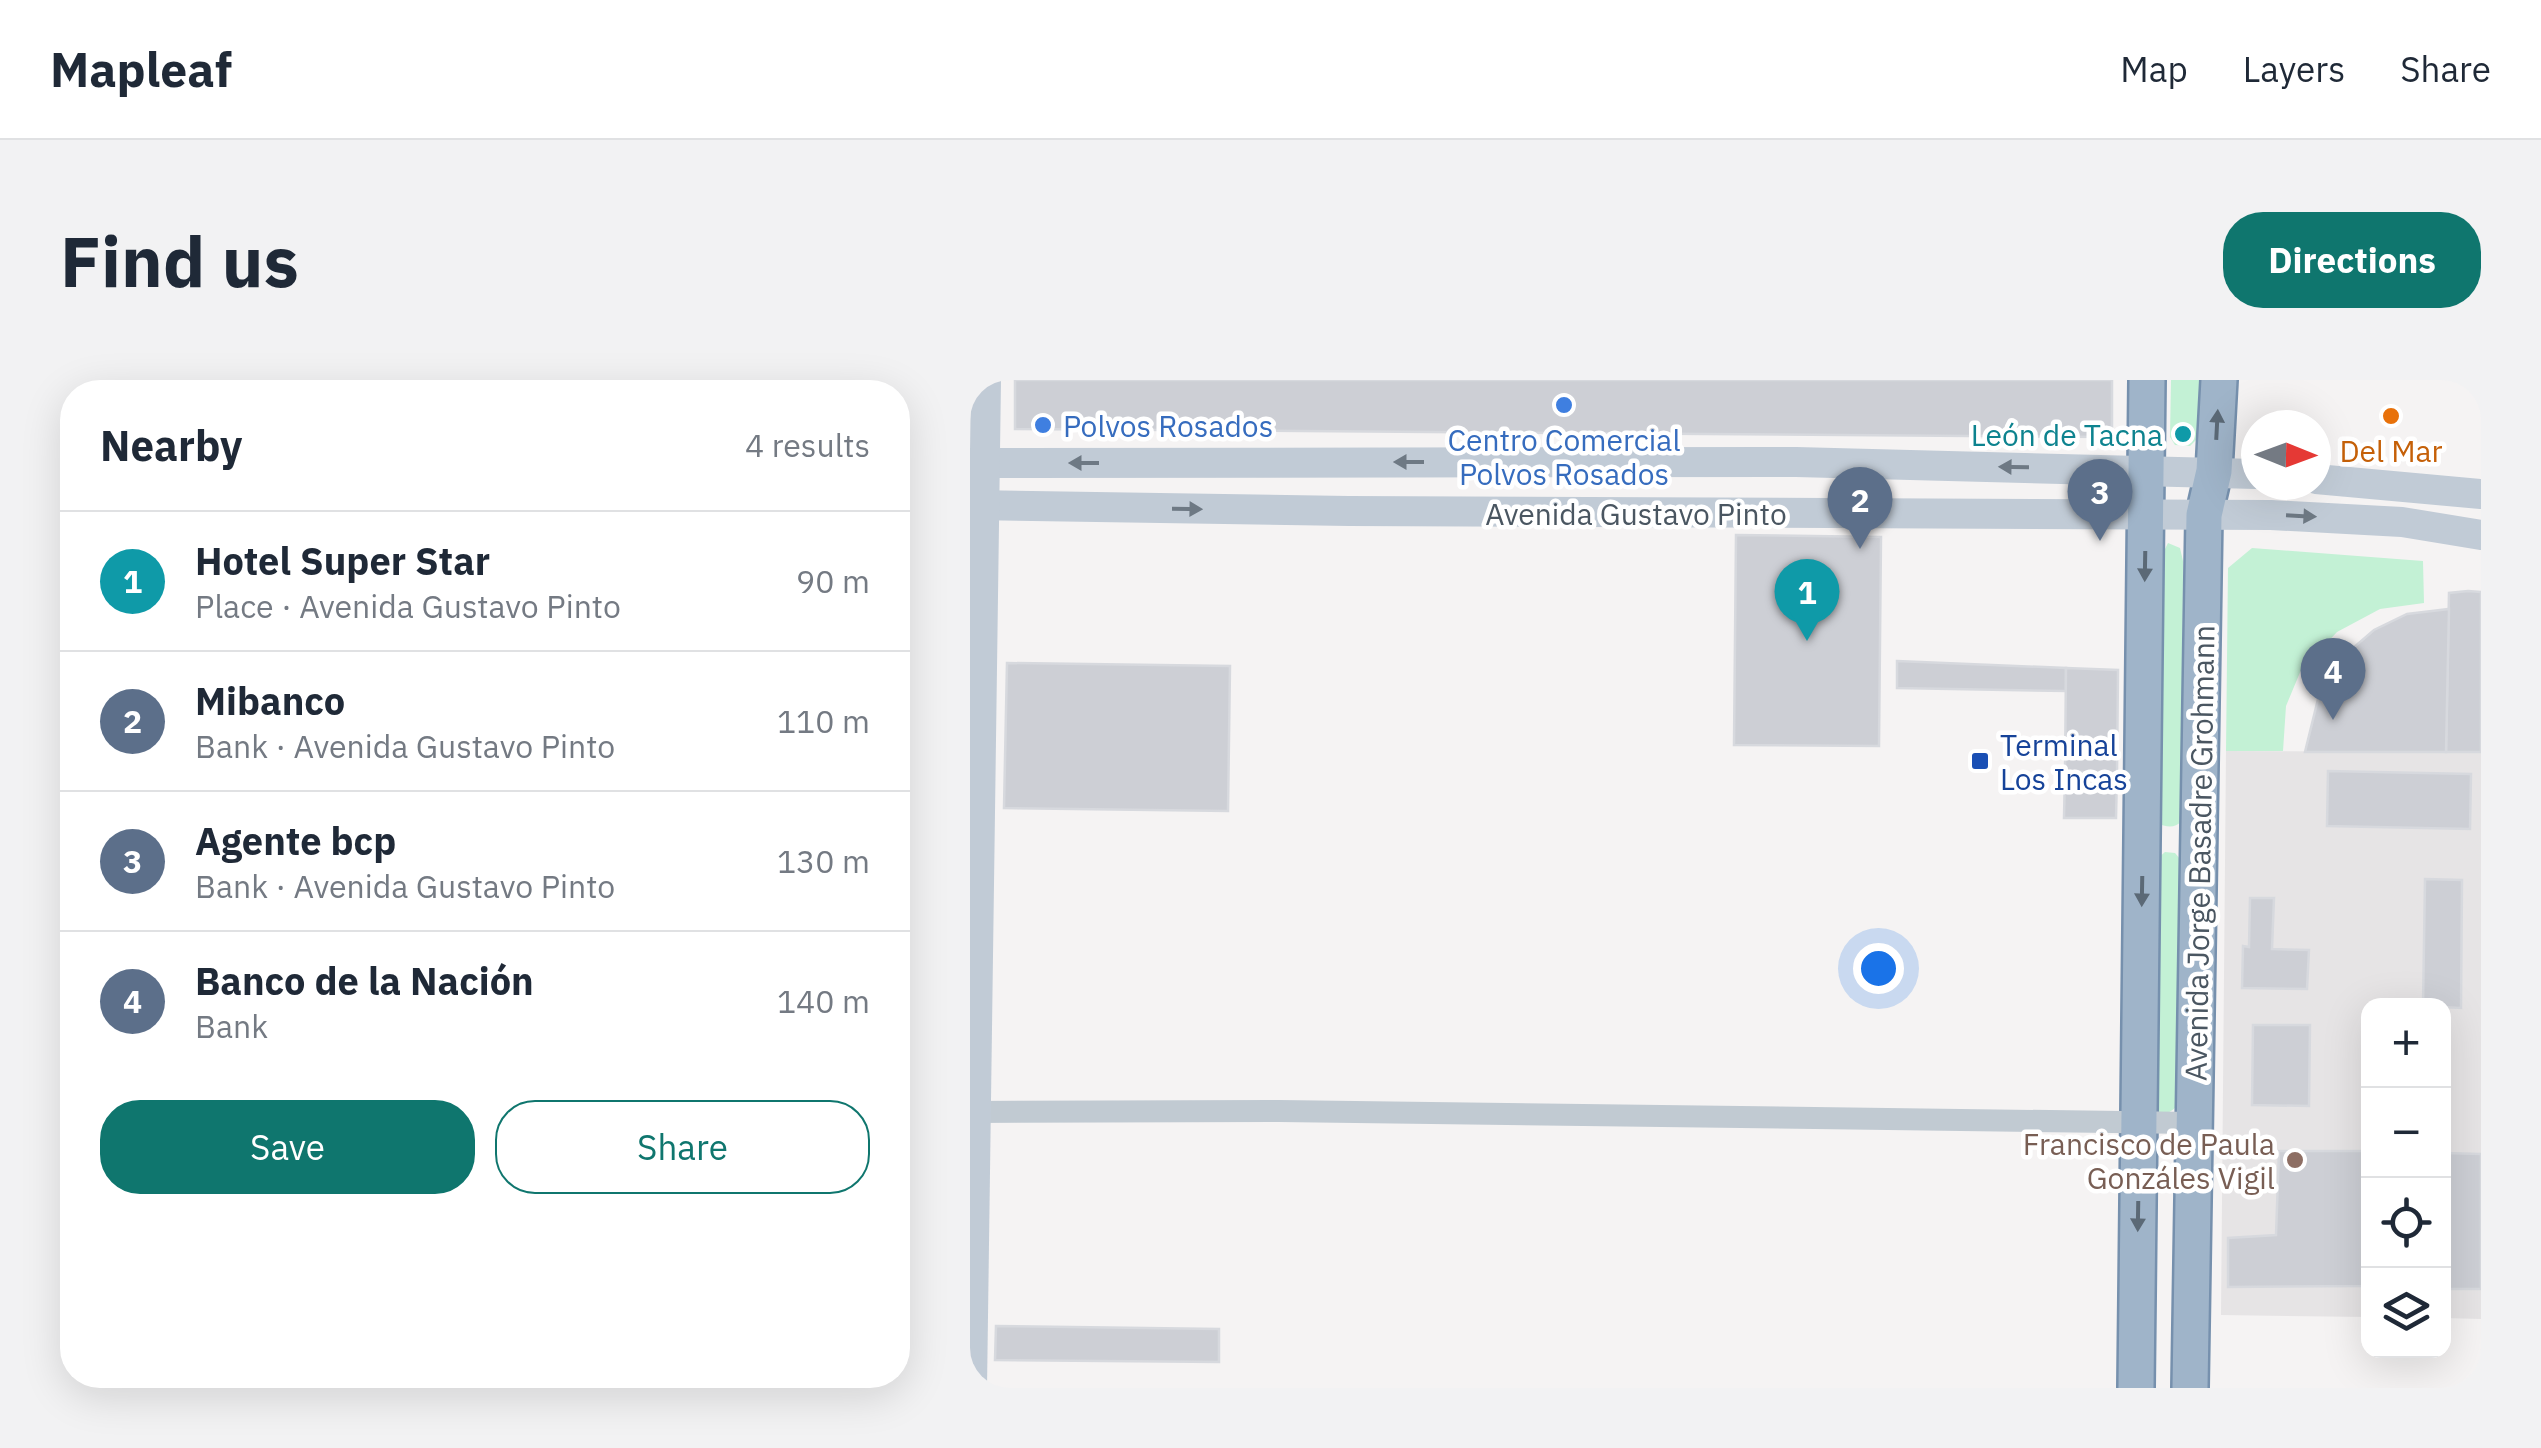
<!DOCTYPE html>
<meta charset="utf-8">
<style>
body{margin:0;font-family:"IBM Plex Sans",sans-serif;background:#f2f2f3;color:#1f2937}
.controls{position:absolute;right:30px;bottom:30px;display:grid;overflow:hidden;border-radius:20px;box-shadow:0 10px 40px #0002}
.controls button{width:90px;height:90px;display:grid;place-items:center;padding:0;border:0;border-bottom:2px solid #e0e1e3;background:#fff;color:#1f2937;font:50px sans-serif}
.compass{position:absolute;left:1271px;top:30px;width:90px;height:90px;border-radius:50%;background:#fff;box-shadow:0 10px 40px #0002;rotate:91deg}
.you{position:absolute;left:908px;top:588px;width:35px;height:35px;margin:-25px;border:8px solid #fff;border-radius:50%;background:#1a73e8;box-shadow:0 0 0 15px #1a73e833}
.badge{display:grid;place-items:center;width:65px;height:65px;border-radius:50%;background:#0f766e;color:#fff;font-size:32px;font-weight:700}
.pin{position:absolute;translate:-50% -82px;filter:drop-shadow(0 2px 5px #0008)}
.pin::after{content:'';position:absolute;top:52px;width:35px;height:30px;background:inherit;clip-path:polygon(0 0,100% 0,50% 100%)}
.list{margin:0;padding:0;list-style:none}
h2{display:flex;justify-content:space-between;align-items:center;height:130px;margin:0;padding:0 40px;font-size:42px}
h2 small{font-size:32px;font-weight:400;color:#747a83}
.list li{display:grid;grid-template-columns:65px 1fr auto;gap:30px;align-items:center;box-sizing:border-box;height:140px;padding:0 40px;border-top:2px solid #e0e1e3}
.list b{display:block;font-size:38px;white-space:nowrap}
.list p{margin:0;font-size:32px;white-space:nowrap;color:#747a83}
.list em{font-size:32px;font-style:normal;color:#747a83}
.actions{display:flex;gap:20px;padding:30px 40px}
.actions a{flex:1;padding:22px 0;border:2px solid #0f766e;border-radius:40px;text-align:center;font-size:35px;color:#0f766e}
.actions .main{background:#0f766e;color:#fff}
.icon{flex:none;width:55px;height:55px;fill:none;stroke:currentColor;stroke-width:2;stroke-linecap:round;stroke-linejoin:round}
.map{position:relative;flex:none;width:1511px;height:1008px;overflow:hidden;border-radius:40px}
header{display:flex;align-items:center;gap:60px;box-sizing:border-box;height:140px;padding:0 50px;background:#fff;border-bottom:2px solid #e0e1e3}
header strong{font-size:48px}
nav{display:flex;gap:55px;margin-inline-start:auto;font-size:35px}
.intro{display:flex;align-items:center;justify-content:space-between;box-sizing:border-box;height:240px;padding:0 60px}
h1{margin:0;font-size:70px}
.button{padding:25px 45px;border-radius:40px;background:#0f766e;color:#fff;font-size:35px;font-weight:700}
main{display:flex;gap:60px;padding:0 60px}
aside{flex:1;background:#fff;border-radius:40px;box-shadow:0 10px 40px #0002}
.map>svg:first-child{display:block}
</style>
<header>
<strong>Mapleaf</strong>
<nav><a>Map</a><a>Layers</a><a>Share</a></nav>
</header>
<div class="intro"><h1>Find us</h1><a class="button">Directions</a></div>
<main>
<aside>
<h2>Nearby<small>4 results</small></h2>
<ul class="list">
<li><span class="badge" style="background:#0f9aa8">1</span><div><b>Hotel Super Star</b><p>Place · Avenida Gustavo Pinto</p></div><em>90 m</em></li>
<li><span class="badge" style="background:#5c6f8a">2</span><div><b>Mibanco</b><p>Bank · Avenida Gustavo Pinto</p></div><em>110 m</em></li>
<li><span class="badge" style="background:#5c6f8a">3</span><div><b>Agente bcp</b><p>Bank · Avenida Gustavo Pinto</p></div><em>130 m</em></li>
<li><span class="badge" style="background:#5c6f8a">4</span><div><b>Banco de la Nación</b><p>Bank</p></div><em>140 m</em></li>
</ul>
<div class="actions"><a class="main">Save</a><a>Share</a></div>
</aside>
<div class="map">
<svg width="1511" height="1008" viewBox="0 0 1511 1008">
<rect width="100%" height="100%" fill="#f5f3f3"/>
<polygon fill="#e6e4e5" points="1256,371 1511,372 1511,939 1474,938 1474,626 1398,626 1398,937 1251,935"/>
<g fill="#c3f1d5">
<polygon points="1201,0 1231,0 1227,59 1220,66 1205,65 1200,57"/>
<path d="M1198,163L1210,168L1213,181L1212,441C1204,449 1196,447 1187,443L1189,181Z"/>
<polygon points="1282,168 1453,181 1454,223 1410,229 1367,252 1331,290 1316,326 1313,371 1256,371 1258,188"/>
<path d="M1195,472L1205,473L1210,479L1206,727C1197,735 1192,736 1182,729L1187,479Z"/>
</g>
<g fill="#cdcfd5" stroke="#d7d9de" stroke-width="2.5">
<polygon points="45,0 1142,0 1142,57 45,49"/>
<polygon points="766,155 911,157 909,366 764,365"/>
<polygon points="1498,211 1511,212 1511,372 1476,372 1479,213"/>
<polygon points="1479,229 1476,372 1335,372 1350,311 1369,280 1404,250 1437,234"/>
<polygon points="927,281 1096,288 1096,311 927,308"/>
<polygon points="37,283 260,286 258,431 34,428"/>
<polygon points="1096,288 1148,290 1147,394 1095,391"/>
<polygon points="1095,391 1147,394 1146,438 1094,438"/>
<polygon points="1358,391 1501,394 1500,449 1357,446"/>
<polygon points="1455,499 1492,500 1491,628 1453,626"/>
<polygon points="1280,518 1304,518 1302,569 1339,570 1337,609 1272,608 1273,566 1279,567"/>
<polygon points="1283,645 1340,645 1339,726 1282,725"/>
<polygon points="1309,771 1398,771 1397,906 1258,907 1258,858 1306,855"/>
<polygon points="1474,773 1511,774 1511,909 1474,909"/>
<polygon points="26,946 249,949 249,982 25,980"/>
</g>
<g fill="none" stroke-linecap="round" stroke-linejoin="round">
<g stroke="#7690ad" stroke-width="40">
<g id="trunk">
<polyline points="1166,1008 1177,0"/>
<polyline points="1220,1008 1234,135 1244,91 1249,0"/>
</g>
</g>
<polyline stroke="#c1cad2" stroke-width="22" points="0,732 309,731 1224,743"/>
<g stroke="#c1cbd6" stroke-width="30">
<polyline points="0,83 826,82 1286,94"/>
<polyline points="1346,99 1511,114"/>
<polyline points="0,125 379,131 1301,135 1432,142 1511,155"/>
<polyline points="2,1008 16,0"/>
</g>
<use href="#trunk" stroke="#9fb4c9" stroke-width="35"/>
</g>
<defs><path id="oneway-solid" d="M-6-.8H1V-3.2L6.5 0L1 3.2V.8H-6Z" transform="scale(2.5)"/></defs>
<g fill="#5b6976">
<use href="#oneway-solid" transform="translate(1247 45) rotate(-87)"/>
<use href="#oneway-solid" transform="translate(1175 186) rotate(91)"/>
<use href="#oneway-solid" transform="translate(1172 511) rotate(91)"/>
<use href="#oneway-solid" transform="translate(1168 836) rotate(91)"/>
</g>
<g fill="#6e7984">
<use href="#oneway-solid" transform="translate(439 82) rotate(180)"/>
<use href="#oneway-solid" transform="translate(114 83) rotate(180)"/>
<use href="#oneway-solid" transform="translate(1044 87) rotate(-179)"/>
<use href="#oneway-solid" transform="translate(217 129) rotate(1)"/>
<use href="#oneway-solid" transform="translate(1331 136) rotate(3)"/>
</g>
<g fill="#3f7fe0" stroke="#fff" stroke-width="4">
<circle cx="594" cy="25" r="10"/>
<circle cx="73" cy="45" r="10"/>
</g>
<circle fill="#e8710a" stroke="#fff" stroke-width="4" cx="1421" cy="36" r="10"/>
<circle fill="#0f9aa8" stroke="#fff" stroke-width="4" cx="1213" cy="54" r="10"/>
<rect fill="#1a4fb4" stroke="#fff" stroke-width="4" x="1000" y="371" width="20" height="20" rx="5"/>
<circle fill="#8d6e63" stroke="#fff" stroke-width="4" cx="1325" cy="780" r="10"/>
<g text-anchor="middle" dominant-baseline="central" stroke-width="9" stroke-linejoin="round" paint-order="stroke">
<g font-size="30" fill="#366cbe" stroke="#fff" text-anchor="start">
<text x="93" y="45">Polvos Rosados</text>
<text x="594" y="59" text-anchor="middle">Centro Comercial<tspan x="594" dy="34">Polvos Rosados</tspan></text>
</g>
<g font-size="30" fill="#0d838f" stroke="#fff" text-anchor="end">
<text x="1193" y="54">León de Tacna</text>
</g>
<g font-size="30" fill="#c56008" stroke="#fff">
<text x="1421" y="70">Del Mar</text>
</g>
<g font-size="30" fill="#4a5661" stroke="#fff">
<text x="666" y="133">Avenida Gustavo Pinto</text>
<text transform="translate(1229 473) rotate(-89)">Avenida Jorge Basadre Grohmann</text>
</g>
<g font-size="30" fill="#164399" stroke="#fff" text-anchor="start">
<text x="1030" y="364">Terminal<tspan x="1030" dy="34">Los Incas</tspan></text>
</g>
<g font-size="30" fill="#785e54" stroke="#fff" text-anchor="end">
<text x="1305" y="763">Francisco de Paula<tspan x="1305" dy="34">Gonzáles Vigil</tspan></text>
</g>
</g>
</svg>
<div class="controls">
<button>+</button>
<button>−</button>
<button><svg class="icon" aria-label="locate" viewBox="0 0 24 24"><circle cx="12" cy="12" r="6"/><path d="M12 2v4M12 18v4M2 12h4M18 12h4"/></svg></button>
<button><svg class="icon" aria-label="layers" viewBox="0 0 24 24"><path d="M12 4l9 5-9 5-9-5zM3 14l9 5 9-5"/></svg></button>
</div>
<svg class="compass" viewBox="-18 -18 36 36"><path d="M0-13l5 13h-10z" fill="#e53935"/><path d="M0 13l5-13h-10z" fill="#747a83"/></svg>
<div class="you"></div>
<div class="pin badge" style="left:837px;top:261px;background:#0f9aa8">1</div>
<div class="pin badge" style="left:890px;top:169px;background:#5c6f8a">2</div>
<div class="pin badge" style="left:1130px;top:161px;background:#5c6f8a">3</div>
<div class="pin badge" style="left:1363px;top:340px;background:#5c6f8a">4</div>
</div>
</main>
